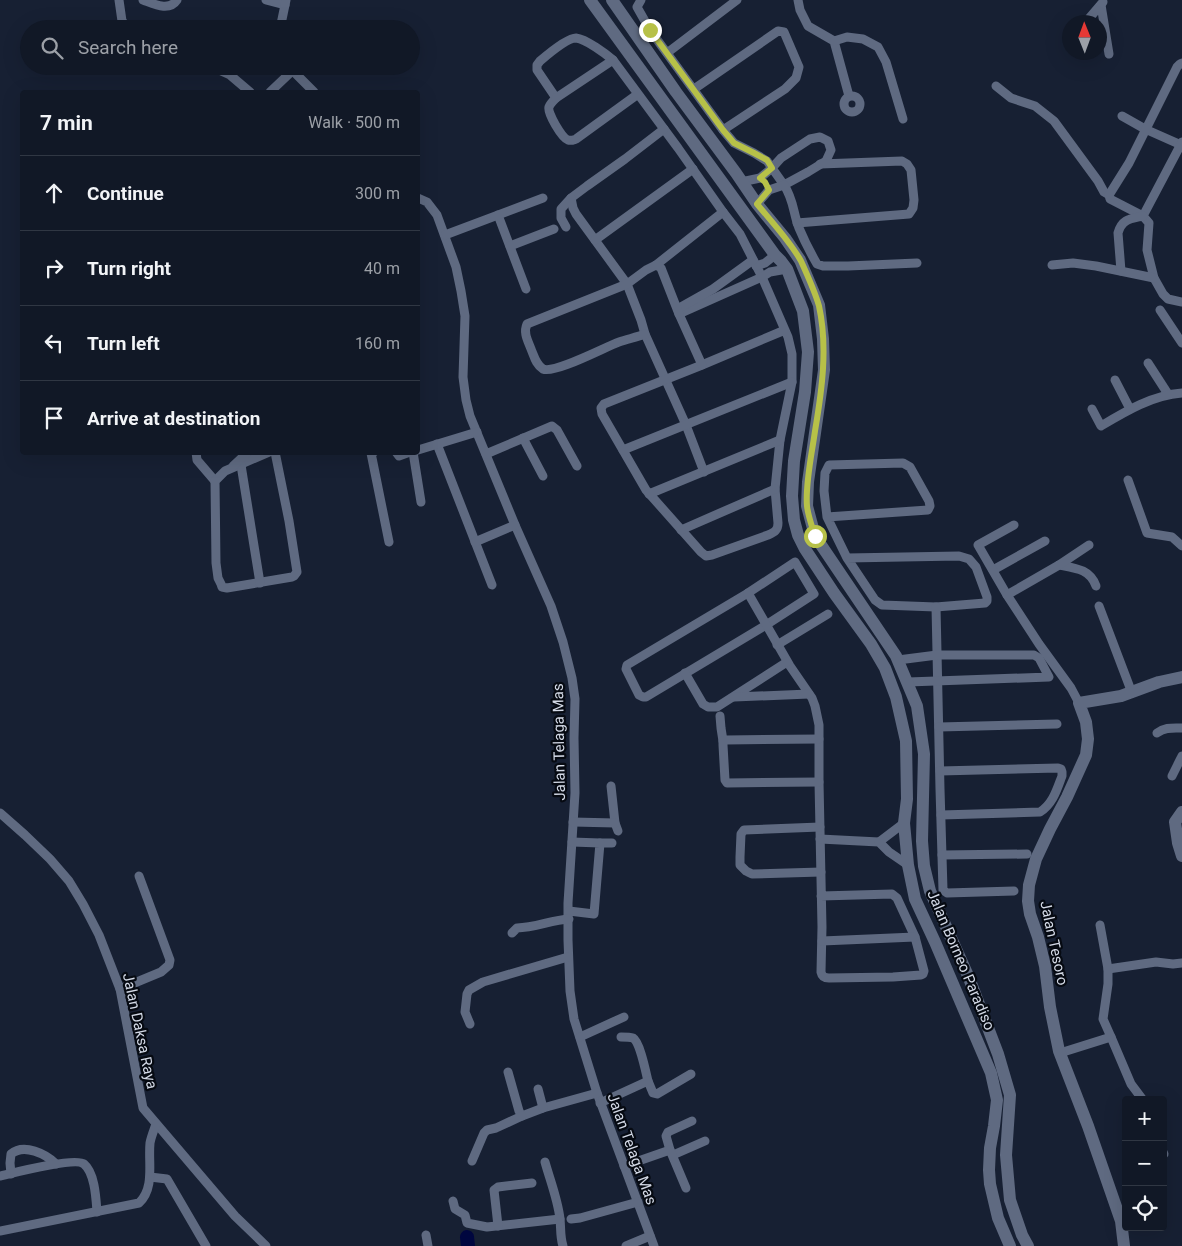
<!DOCTYPE html>
<meta charset="utf-8">
<style>
body{margin:0;font-family:Roboto,sans-serif;background:#1e2532;color:#f1f3f6}
.controls{position:absolute;right:15px;bottom:15px;display:grid;overflow:hidden;border-radius:5px;box-shadow:0 5px 20px #0002}
.controls button{width:45px;height:45px;display:grid;place-items:center;padding:0;border:0;border-bottom:1px solid #303743;background:#111826;color:#f1f3f6;font:25px sans-serif}
.compass{position:absolute;left:1062px;top:15px;width:45px;height:45px;border-radius:50%;background:#111826;box-shadow:0 5px 20px #0002;rotate:359deg}
.stop{position:absolute;width:15px;height:15px;margin:-11px;border:4px solid #b7c148;border-radius:50%;background:#fff}
.stop.end{background:#b7c148;border-color:#fff;box-shadow:0 1px 5px #0008}
.list{margin:0;padding:0;list-style:none}
h2{display:flex;justify-content:space-between;align-items:center;height:65px;margin:0;padding:0 20px;font-size:21px}
h2 small{font-size:16px;font-weight:400;color:#9ca0a7}
.list li{display:grid;grid-template-columns:32px 1fr auto;gap:15px;align-items:center;box-sizing:border-box;height:75px;padding:0 20px;border-top:1px solid #303743}
.list b{display:block;font-size:19px;white-space:nowrap}
.list em{font-size:16px;font-style:normal;color:#9ca0a7}
.icon{flex:none;width:28px;height:28px;fill:none;stroke:currentColor;stroke-width:2;stroke-linecap:round;stroke-linejoin:round}
.map{position:relative;flex:none;width:1182px;height:1246px;overflow:hidden}
.search{position:absolute;background:#111826;box-shadow:0 5px 20px #0002;left:20px;top:20px;width:400px;height:55px;display:flex;align-items:center;gap:12px;box-sizing:border-box;padding:0 18px;border-radius:28px;color:#9ca0a7;font-size:19px}
.panel{position:absolute;background:#111826;box-shadow:0 5px 20px #0002;left:20px;top:90px;width:400px;height:365px;border-radius:5px}
.map>svg:first-child{display:block}
</style>
<div class="map">
<svg width="1182" height="1246" viewBox="0 0 1182 1246">
<rect width="100%" height="100%" fill="#172033"/>
<g fill="none" stroke-linecap="round" stroke-linejoin="round">
<polyline stroke="#00063f" stroke-width="14" points="467,1237 468,1246"/>
<g stroke="#5f6a81" stroke-width="9">
<polyline points="119,0 122,21 129,29"/>
<path d="M143,0C154,4 169,12 177,0"/>
<polyline points="266,0 285,5"/>
<polyline points="641,0 637,7 650,30 723,130 734,143 754,153 767,161 784,185 808,172 826,161 831,150 828,141 820,137 810,139 781,158 772,168 760,178 741,182"/>
<polyline points="798,0 800,10 808,26 834,41 849,96"/>
<polyline points="1101,5 1109,54"/>
<polyline points="1086,22 1103,2"/>
<polyline points="280,29 286,0"/>
<polyline points="834,41 847,37 863,39 878,47 886,62 903,119"/>
<polyline points="667,53 737,0"/>
<polyline points="210,66 230,75 250,92"/>
<polyline points="292,70 314,92"/>
<polyline points="996,86 1011,98 1035,106 1054,121 1098,181 1104,192 1109,195"/>
<polyline points="694,89 778,31 784,32 799,67 796,78 785,89 723,130"/>
<polyline points="270,92 290,73 292,70 291,66"/>
<path d="M638,94L576,139C573,140 571,141 568,140C562,138 547,113 549,107C550,104 554,100 556,98L537,70V65L540,61C547,55 567,38 576,38C586,39 606,54 613,60L678,148L723,212L740,234L762,277L679,314"/>
<circle cx="852" cy="104" r="8"/>
<polyline points="556,98 613,60"/>
<polyline points="1122,116 1145,129 1181,145"/>
<polyline points="664,129 625,159 587,186 571,198 573,208 576,214 627,284 641,320 645,334 686,425 704,472"/>
<polyline points="1182,142 1143,216 1149,223 1147,250 1154,278 1163,294 1168,299 1182,302"/>
<polyline points="418,198 427,202 437,215 456,267 461,291 465,316 463,377 466,400 470,416 515,525 551,606 563,642 572,678 575,699 574,738 575,793 568,903 568,940 570,991 574,1019 597,1093 654,1246"/>
<path d="M757,204L769,190L784,185C794,200 793,213 799,228C804,240 810,252 817,264L823,266H848L917,263"/>
<polyline points="498,215 526,289"/>
<polyline points="1143,216 1110,199 1109,195 1129,163 1177,67 1180,64 1182,63"/>
<polyline points="797,223 909,214 913,208 914,200 911,170 907,164 902,161 820,164"/>
<polyline points="566,227 561,218 561,209 571,198"/>
<polyline points="445,235 543,198"/>
<polyline points="595,240 693,169"/>
<polyline points="510,246 554,229"/>
<polyline points="656,265 723,212"/>
<polyline points="1052,265 1073,263 1096,266 1154,278"/>
<polyline points="756,266 765,263 775,255"/>
<path d="M1121,271L1118,233C1122,219 1130,219 1143,216"/>
<polyline points="681,307 713,289 753,260"/>
<polyline points="1160,310 1182,343"/>
<path d="M785,330L702,365L604,404L601,408L602,414L646,490L701,552L706,556L712,555L768,535C775,532 778,530 778,523L775,489L780,440L792,382V354L788,337L762,277L770,272L787,269"/>
<path d="M645,334C637,337 628,339 619,342C605,347 555,374 543,369C536,365 534,356 531,349C528,341 523,333 527,324L627,284L646,270L656,265L661,268L679,314L702,365"/>
<polyline points="1148,363 1168,394"/>
<polyline points="1115,380 1130,409"/>
<path d="M1092,409L1101,426C1126,411 1153,395 1182,393"/>
<polyline points="523,438 543,476"/>
<polyline points="437,444 492,585"/>
<polyline points="418,450 477,432"/>
<polyline points="623,450 792,382"/>
<polyline points="196,452 197,460 215,481"/>
<polyline points="269,452 225,471 215,481 216,563 218,578 221,584 222,587 227,588 292,577 294,576 297,572 289,521 275,452"/>
<polyline points="374,452 371,453 389,542"/>
<polyline points="396,452 399,456 410,452"/>
<polyline points="413,452 421,502"/>
<polyline points="486,454 552,426 557,430 577,466"/>
<polyline points="241,465 260,583"/>
<polyline points="233,466 248,452"/>
<polyline points="1128,480 1147,533 1172,537 1182,546"/>
<polyline points="649,494 780,440"/>
<polyline points="827,517 928,510 930,506 929,501 910,467 903,463 829,465 825,473 824,491 827,517 847,558 875,600 882,605 936,607 985,603 987,601 987,597 976,567 969,559 959,556 847,558"/>
<polyline points="681,530 775,489"/>
<polyline points="475,542 515,525"/>
<polygon points="795,562 814,594 766,625 646,697 643,697 639,695 626,669 627,665 748,593"/>
<path d="M1059,565C1075,568 1090,569 1096,586"/>
<polyline points="993,570 1045,541"/>
<path d="M748,593L790,666L812,698L815,706L819,725V782L822,927L821,972C822,977 825,978 829,978L893,977L921,975L923,974L924,971L915,937L897,898L892,894L821,896"/>
<polyline points="1007,595 978,545 1014,525"/>
<polyline points="1099,606 1132,693"/>
<polyline points="936,607 940,789 943,890 947,893 1014,891"/>
<polyline points="777,645 828,614"/>
<polyline points="898,660 937,655 1034,655 1039,658 1049,677 908,682"/>
<polyline points="685,673 703,704 708,707 717,707 787,662"/>
<polyline points="734,697 809,694"/>
<polyline points="1079,703 1071,688 1039,644 1007,595 1059,565 1089,545"/>
<polyline points="720,716 721,728 723,741"/>
<polyline points="939,727 1057,724"/>
<path d="M1157,733C1165,727 1172,728 1182,728"/>
<path d="M940,771L1058,768L1061,769L1062,772V776C1057,789 1053,804 1040,812L941,815"/>
<polyline points="1172,776 1182,756"/>
<polyline points="819,782 727,783 725,780 723,745 723,741 726,740 819,739"/>
<polyline points="611,786 615,823 618,831"/>
<polyline points="0,813 25,835 50,859 69,881 83,904 99,935 120,989 143,1108 235,1216 266,1246"/>
<polyline points="573,822 615,823"/>
<polyline points="820,827 744,830 741,834 740,857 740,865 746,871 752,874 821,872"/>
<polyline points="820,839 879,842 889,852 908,865"/>
<polyline points="879,842 904,823"/>
<polyline points="600,843 612,843"/>
<polyline points="942,855 1027,854"/>
<polyline points="569,911 594,914 600,843 572,842"/>
<path d="M512,933L517,928C535,928 551,920 569,919"/>
<polyline points="822,941 915,937"/>
<polyline points="1108,969 1156,962 1173,964 1182,963"/>
<polyline points="120,989 161,972 169,965 170,960 139,876"/>
<polyline points="470,1024 465,1012 467,994 469,990 483,982 568,957"/>
<polyline points="580,1037 624,1017"/>
<path d="M621,1037C625,1037 630,1037 633,1038C640,1042 646,1073 648,1081"/>
<polyline points="1111,1037 1131,1084 1143,1100"/>
<polyline points="1060,1053 1111,1037 1103,1019 1108,984 1108,969 1100,925"/>
<polyline points="508,1072 519,1111 522,1116 543,1108 597,1093"/>
<polyline points="538,1089 543,1108"/>
<polyline points="600,1103 648,1081 653,1093 657,1094 691,1074"/>
<polyline points="670,1150 666,1136 668,1132 692,1121"/>
<polyline points="1163,1152 1164,1154"/>
<polyline points="673,1155 705,1141"/>
<polyline points="472,1161 484,1133 487,1130 496,1128 522,1116"/>
<path d="M545,1162C550,1180 558,1200 560,1219C561,1228 560,1237 563,1246"/>
<polyline points="624,1166 670,1150 686,1188"/>
<path d="M11,1174L10,1163L11,1154C24,1143 46,1154 56,1164"/>
<path d="M0,1176C13,1173 76,1157 84,1164C95,1173 96,1199 97,1212"/>
<polyline points="150,1177 167,1179 206,1246"/>
<polyline points="453,1201 455,1209 465,1215 467,1223 487,1227 560,1219"/>
<polyline points="571,1219 580,1218 638,1202"/>
<polyline points="498,1226 494,1190 498,1187 532,1183"/>
<path d="M0,1231L139,1203C155,1188 148,1163 150,1143C151,1137 154,1130 156,1124"/>
<polyline points="426,1235 428,1246"/>
<polyline points="626,1246 650,1236"/>
</g>
<g stroke="#5f6a81" stroke-width="12">
<polyline points="590,0 775,255 781,261 787,269 803,311 808,352 805,392 794,461 792,496 794,520 798,535 805,549 834,593 871,644 885,668 896,697 906,741 907,799 904,823 908,865 915,899 935,942 991,1073 997,1100 994,1126 990,1148 989,1170 990,1184 998,1218 1010,1246"/>
<polyline points="612,0 676,92 736,173 757,204 785,238 800,260 819,305 823,339 824,370 808,482 807,506 815,536 896,656 917,706 924,754 922,841 924,866 930,891 969,978 998,1054 1010,1095 1006,1155 1010,1200 1022,1235 1028,1246"/>
<polyline points="1182,812 1175,822 1178,843 1182,856"/>
<polyline points="1124,1246 1121,1221 1088,1126 1059,1051 1050,1007 1045,966 1038,937 1030,914 1028,901 1029,885 1036,859 1050,829 1067,797 1086,755 1088,739 1086,722 1079,703 1121,696 1159,682 1182,677"/>
</g>
</g>
<g fill="none" stroke-linecap="round" stroke-linejoin="round">
<path stroke="#b7c148" stroke-width="6" d="M650,30L723,130L734,143L754,153L767,160L772,168L760,178L765,182L769,190L757,204C771,221 790,241 801,261C806,272 816,295 819,306C828,347 822,390 815,431C812,453 805,484 807,506C808,516 812,526 815,536"/>
</g>
<g text-anchor="middle" dominant-baseline="central" stroke-width="4.5" stroke-linejoin="round" paint-order="stroke">
<g font-size="15" fill="#d3d9e6" stroke="#060a12">
<text transform="translate(559 742) rotate(-91)">Jalan Telaga Mas</text>
<text transform="translate(1054 943) rotate(78)">Jalan Tesoro</text>
<text transform="translate(961 960) rotate(67)">Jalan Borneo Paradiso</text>
<text transform="translate(140 1031) rotate(78)">Jalan Daksa Raya</text>
<text transform="translate(632 1149) rotate(70)">Jalan Telaga Mas</text>
</g>
</g>
</svg>
<div class="controls">
<button>+</button>
<button>−</button>
<button><svg class="icon" aria-label="locate" viewBox="0 0 24 24"><circle cx="12" cy="12" r="6"/><path d="M12 2v4M12 18v4M2 12h4M18 12h4"/></svg></button>
</div>
<svg class="compass" viewBox="-18 -18 36 36"><path d="M0-13l5 13h-10z" fill="#e53935"/><path d="M0 13l5-13h-10z" fill="#9ca0a7"/></svg>
<div class="stop" style="left:815px;top:536px"></div>
<div class="stop end" style="left:650px;top:30px"></div>
<div class="search"><svg class="icon" aria-label="search" viewBox="0 0 24 24"><circle cx="10" cy="10" r="6"/><path d="M15 15l6 6"/></svg>Search here</div>
<section class="panel">
<h2>7 min<small>Walk · 500 m</small></h2>
<ul class="list">
<li><svg class="icon" aria-label="ahead" viewBox="0 0 24 24"><path d="M12 20V5M6 11l6-6 6 6"/></svg><div><b>Continue</b></div><em>300 m</em></li>
<li><svg class="icon" aria-label="right" viewBox="0 0 24 24"><path d="M7 20v-9h11M14 6l5 5-5 5"/></svg><div><b>Turn right</b></div><em>40 m</em></li>
<li><svg class="icon" aria-label="left" viewBox="0 0 24 24"><path d="M17 20v-9H6M10 6l-5 5 5 5"/></svg><div><b>Turn left</b></div><em>160 m</em></li>
<li><svg class="icon" aria-label="arrive" viewBox="0 0 24 24"><path d="M6 21V4h12l-3 4 3 4H6"/></svg><div><b>Arrive at destination</b></div></li>
</ul>
</section>
</div>
